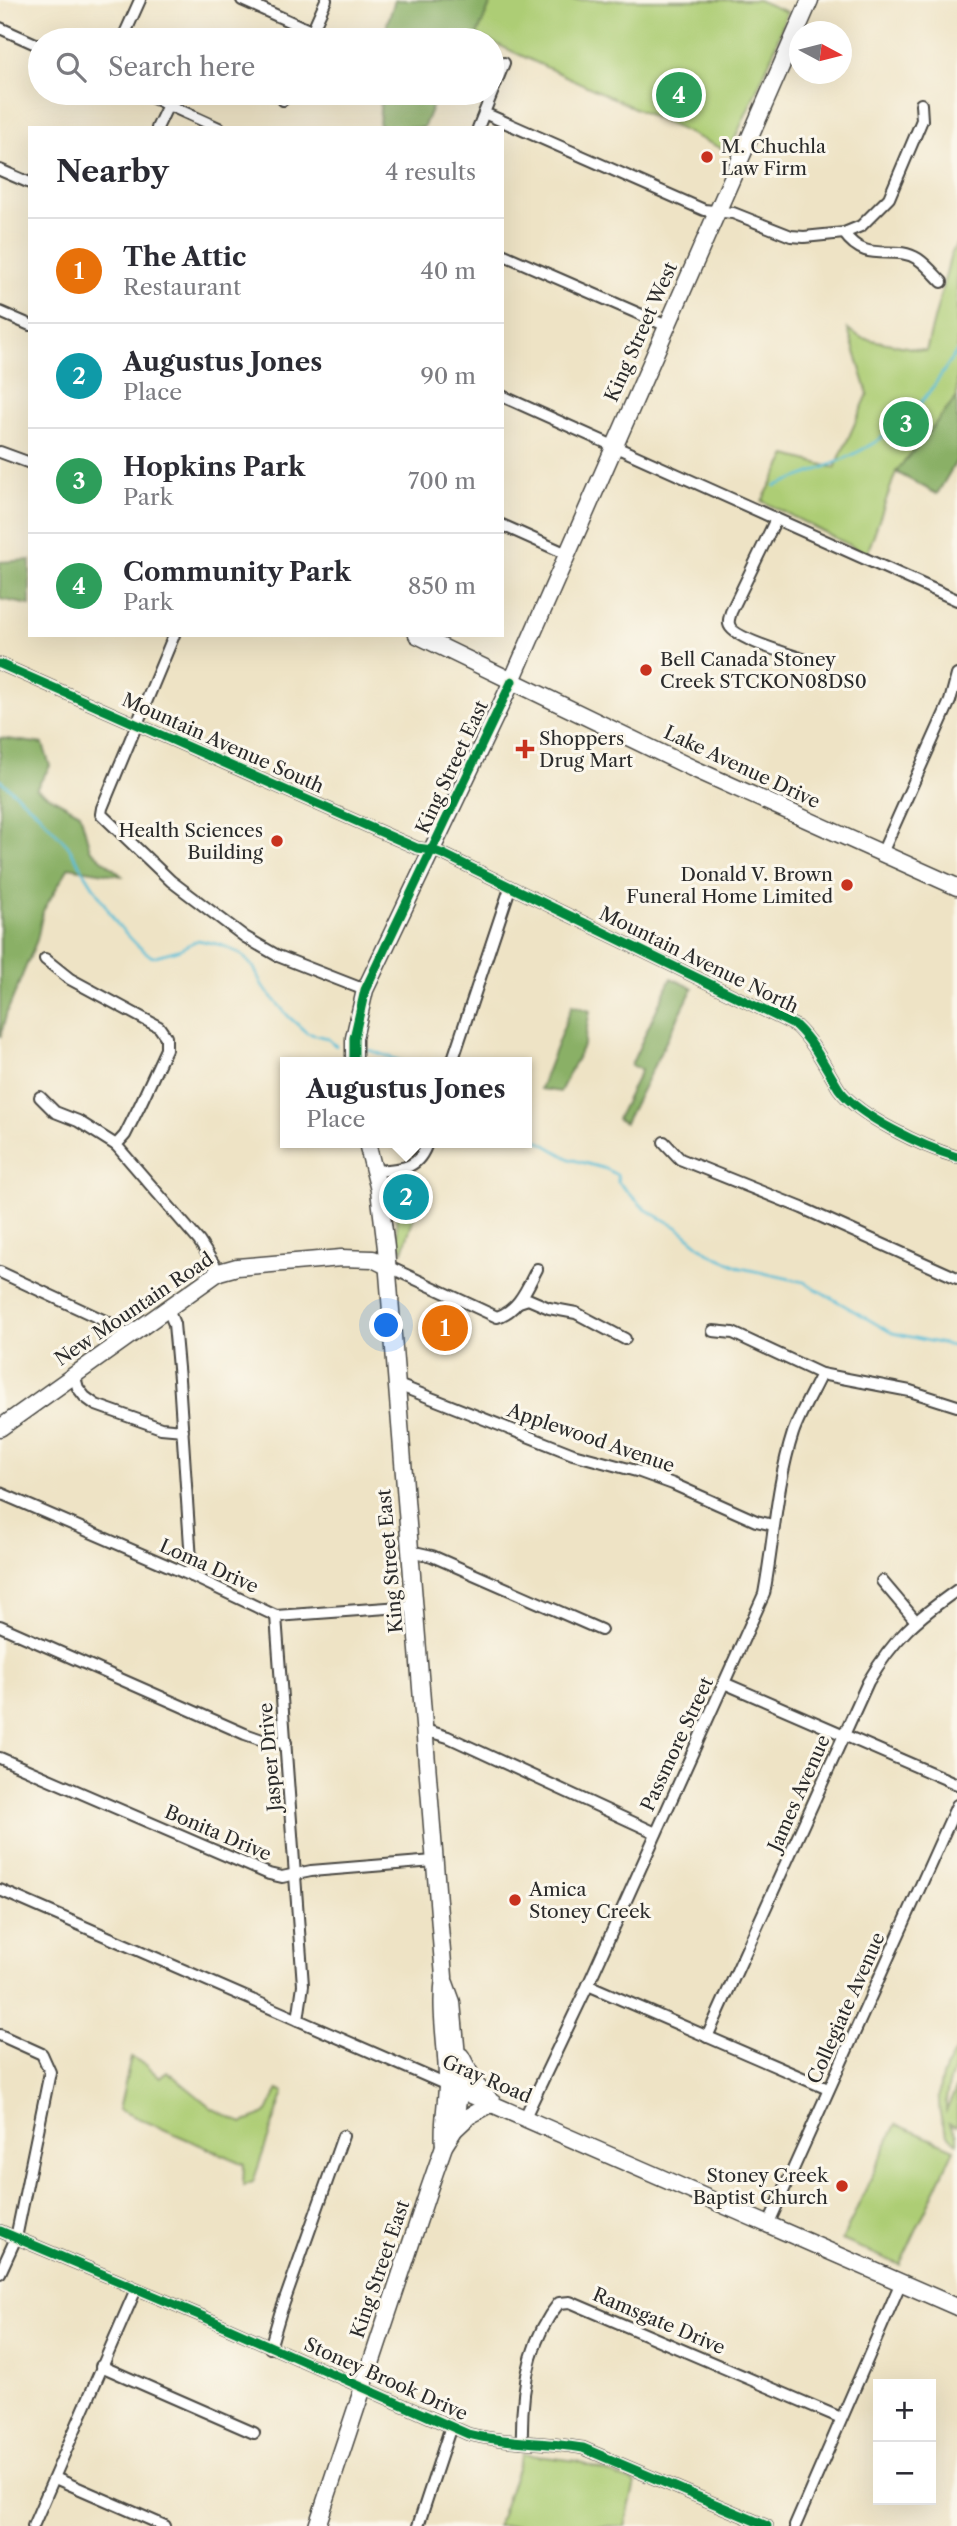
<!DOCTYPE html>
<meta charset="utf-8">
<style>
body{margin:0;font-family:"Libre Caslon Text",serif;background:#f7f7f7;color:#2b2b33}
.controls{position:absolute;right:21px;bottom:21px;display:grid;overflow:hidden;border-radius:0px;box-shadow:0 7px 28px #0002}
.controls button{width:63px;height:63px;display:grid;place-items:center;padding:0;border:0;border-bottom:2px solid #e1e1e2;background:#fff;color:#2b2b33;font:35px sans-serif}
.compass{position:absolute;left:789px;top:21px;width:63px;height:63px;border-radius:50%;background:#fff;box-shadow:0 7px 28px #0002;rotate:97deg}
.you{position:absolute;left:387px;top:1326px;width:24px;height:24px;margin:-18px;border:5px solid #fff;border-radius:50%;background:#1a73e8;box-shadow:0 0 0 10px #1a73e833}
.badge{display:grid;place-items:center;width:46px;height:46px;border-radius:50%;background:#c8321e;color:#fff;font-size:23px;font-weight:700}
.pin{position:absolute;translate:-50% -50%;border:4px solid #fff;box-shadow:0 2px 7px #0006}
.popup{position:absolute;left:280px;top:1057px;width:252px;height:91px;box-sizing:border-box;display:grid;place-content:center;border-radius:0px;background:#fff;filter:drop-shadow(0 2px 5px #0005);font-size:23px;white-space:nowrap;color:#7c7c81}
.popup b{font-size:26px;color:#2b2b33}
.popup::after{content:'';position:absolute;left:50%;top:100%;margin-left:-14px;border:14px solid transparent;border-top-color:#fff}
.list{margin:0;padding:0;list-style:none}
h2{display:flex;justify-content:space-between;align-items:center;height:91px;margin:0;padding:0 28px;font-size:30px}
h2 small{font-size:23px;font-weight:400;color:#7c7c81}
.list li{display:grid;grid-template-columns:46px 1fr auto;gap:21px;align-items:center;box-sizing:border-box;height:105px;padding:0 28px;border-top:2px solid #e1e1e2}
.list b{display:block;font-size:26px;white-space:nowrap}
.list p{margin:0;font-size:23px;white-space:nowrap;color:#7c7c81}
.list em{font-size:23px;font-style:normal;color:#7c7c81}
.icon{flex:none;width:38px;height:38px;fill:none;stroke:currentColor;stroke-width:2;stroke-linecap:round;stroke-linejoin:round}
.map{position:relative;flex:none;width:957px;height:2526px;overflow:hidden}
.search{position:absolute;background:#fff;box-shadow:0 7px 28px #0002;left:28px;top:28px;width:476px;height:77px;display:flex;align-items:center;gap:18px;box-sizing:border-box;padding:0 24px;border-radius:38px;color:#7c7c81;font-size:26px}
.panel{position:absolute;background:#fff;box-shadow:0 7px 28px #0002;left:28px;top:126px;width:476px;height:511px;border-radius:0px}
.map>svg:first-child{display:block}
</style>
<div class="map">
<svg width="957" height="2526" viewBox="0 0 957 2526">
<rect width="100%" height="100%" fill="#fbf7ec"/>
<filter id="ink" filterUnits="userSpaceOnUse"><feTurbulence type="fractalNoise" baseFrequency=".0143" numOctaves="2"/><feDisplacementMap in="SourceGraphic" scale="14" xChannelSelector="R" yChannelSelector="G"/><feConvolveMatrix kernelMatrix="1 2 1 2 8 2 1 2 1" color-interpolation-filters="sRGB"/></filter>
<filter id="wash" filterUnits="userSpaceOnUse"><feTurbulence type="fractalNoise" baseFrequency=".00686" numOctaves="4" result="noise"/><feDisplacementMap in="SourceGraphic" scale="28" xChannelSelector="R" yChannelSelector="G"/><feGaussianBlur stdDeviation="1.57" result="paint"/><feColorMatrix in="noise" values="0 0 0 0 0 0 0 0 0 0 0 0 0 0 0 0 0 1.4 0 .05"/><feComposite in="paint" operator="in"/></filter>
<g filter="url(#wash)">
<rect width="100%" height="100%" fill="#eee3c5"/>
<g fill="#adcd75" stroke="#6c7c50" stroke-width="2">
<polygon points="435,0 758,0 787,12 772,56 729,152 477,35"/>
<polygon points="957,243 957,460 937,494 896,472 867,554 762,501 787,455 835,468 868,394 848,329 862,338 926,351 951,254"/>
<polygon points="408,1177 425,1181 403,1251 398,1242 393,1180"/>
<path d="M957,2049C957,2072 944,2086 946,2111L957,2087V2126L949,2123L957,2134V2143C936,2128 935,2092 945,2069C948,2062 953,2056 957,2049Z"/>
<polygon points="131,2057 146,2065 160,2078 167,2071 213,2109 242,2123 266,2114 278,2089 284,2092 253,2182 243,2186 244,2164 119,2110"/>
<polygon points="896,2124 954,2149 900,2265 842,2240"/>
<polygon points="522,2454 577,2461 635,2483 625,2526 497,2526"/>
</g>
<g fill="#8ab066" stroke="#5a6e48" stroke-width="2">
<polygon points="395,0 492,0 477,35 473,40 386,40 387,24"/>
<polygon points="381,93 438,93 423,128 379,128"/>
<polygon points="957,397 957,460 937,494 896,472"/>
<polygon points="30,560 30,605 0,599 0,562"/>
<polygon points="0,738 43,744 50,766 36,789 80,813 90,849 122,876 69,867 43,911 37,940 7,1012 0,1038"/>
<polygon points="671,978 693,988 625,1123 617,1119 641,1070 631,1065"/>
<polygon points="572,1005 590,1011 584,1044 560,1092 540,1089"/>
</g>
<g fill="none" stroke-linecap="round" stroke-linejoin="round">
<g stroke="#58bdd6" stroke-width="2.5">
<path d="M775,486C818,470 864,455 900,424C924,404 940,376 957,351"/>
<polyline points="0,780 39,814 68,846 117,924 137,945 152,957 178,950 198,940 222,945 242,955 254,968 263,987 289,1017 307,1033 327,1038 336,1046"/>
<polyline points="369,1050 404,1062"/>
<polyline points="527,1134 570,1159 606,1169 617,1175 618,1182 645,1209 677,1227 707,1252 741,1268 804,1282 892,1333 957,1347"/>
</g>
</g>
</g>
<g filter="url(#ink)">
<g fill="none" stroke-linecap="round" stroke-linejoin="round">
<g stroke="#484742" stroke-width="14">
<g id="street">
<polyline points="242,0 311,31"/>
<polyline points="0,28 40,46"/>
<polyline points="122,40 140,0"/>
<polyline points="308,40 326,0"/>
<polyline points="142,93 219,128"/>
<polyline points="283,100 286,93"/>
<polyline points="484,113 704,210 733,213 791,236 804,237 844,233 861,226 889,198 922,120 921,104"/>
<polyline points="157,128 168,105"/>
<polyline points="478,128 504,63"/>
<polyline points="0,170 30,183"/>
<path d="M844,233C867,266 893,243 918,259C927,265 935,275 942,282"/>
<polyline points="502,254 667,326"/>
<polyline points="0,312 30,325"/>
<polyline points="502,396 957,600"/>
<polyline points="0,452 30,463"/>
<path d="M776,519L731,612C730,616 728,620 729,624C731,638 792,655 806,660"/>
<polyline points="502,525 567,554"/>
<polyline points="174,635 102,808 101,814 171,881 245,937 278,956 365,990"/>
<path d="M0,664L417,848L432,850L445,855L796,1026C815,1044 825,1067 839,1089C859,1117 924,1147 957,1157"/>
<polyline points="882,853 950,701 957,675"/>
<polyline points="45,959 70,979 159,1027 166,1037 166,1049 140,1105 125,1135 116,1145 199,1241 219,1272"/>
<polyline points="452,1062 510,888"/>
<polyline points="40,1097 55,1112 78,1121 116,1145"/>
<polyline points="664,1142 680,1159 802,1208 957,1278"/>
<path d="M374,1171C400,1169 418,1171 427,1143"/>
<path d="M387,1266L497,1317C519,1310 527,1288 537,1269"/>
<polyline points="0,1272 116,1326 128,1336"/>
<polyline points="519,1302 528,1299 549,1308 576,1313 625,1339"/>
<polyline points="167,1307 174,1324 179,1379 192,1576"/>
<polyline points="713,1331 733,1333 821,1374 910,1391 957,1406"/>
<polyline points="74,1374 78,1388 85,1397 96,1405 161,1428 183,1430"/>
<polyline points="398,1385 573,1454 640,1472 673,1484 756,1521 773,1525"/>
<polyline points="0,1493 192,1576 276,1616 415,1606"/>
<polyline points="410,1551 432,1556 601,1630"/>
<polyline points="882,1581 915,1620"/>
<polyline points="276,1616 303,1985 298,2020"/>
<polyline points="0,1626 245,1734 265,1741 286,1743"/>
<polyline points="724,1683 957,1784"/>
<polyline points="425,1730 448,1737 656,1833"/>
<polyline points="0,1758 269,1874 282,1877 311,1871 434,1861"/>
<polyline points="0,1890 447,2085"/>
<polyline points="588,1985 828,2089"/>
<polyline points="0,2035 42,2054 50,2072 16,2238 0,2273"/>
<path d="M707,2037L868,1682C894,1638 916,1619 957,1590"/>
<path d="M525,2117L588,1985L764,1594C774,1540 776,1486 793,1433C800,1413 812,1393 821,1374"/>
<polyline points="768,2225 957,1805"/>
<path d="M0,2231L204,2317L468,2434C506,2444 545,2441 583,2448L767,2526"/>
<polyline points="270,2348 280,2314 343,2136"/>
<polyline points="101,2366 254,2433"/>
<path d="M522,2442C521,2395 527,2341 559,2303L570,2302L841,2418"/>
<polyline points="55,2478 165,2526"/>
<polyline points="33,2526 136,2289"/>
<polyline points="418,2526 451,2426"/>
<polyline points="795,2526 901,2282"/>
</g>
</g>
<g stroke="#484742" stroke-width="19">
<g id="secondary">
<polyline points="417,635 692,768 957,887"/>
<polyline points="354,1062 354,1038 365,990 507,692 810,0"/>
<path d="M367,1143L379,1190L386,1248L444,1977C439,2014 448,2050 447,2086C446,2107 442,2126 444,2146"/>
<polyline points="0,1428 219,1272 237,1267 341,1258 373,1259 387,1266"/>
<polyline points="461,2056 476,2085 489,2099"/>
<polyline points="453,2087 957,2307"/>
<polyline points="453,2131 469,2116 493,2103"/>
<polyline points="317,2526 429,2189 444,2146 453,2132 460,2089 452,2002 445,1983"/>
</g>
</g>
<use href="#street" stroke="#fff" stroke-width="10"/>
<use href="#secondary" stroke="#fff" stroke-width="16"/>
<g stroke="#fbf7ec" stroke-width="13">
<g id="cycleway">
<path d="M0,664L417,848L432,850L445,855L796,1026C815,1044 825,1067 839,1089C859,1117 924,1147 957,1157"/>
<polyline points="354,1062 354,1038 365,990 512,681"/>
<path d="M0,2231L204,2317L468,2434C506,2444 545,2441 583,2448L767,2526"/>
</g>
</g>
<use href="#cycleway" stroke="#00873e" stroke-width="9"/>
</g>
</g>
<g fill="#c8321e" stroke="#fbf7ec" stroke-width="2.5">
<circle cx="707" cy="157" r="7"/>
<circle cx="646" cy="670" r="7"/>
<path d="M521.5 738.5h7v7h7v7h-7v7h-7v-7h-7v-7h7z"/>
<circle cx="277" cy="841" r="7"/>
<circle cx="847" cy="885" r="7"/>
<circle cx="515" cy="1900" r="7"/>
<circle cx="842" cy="2186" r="7"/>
</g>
<g text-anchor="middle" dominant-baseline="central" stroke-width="6" stroke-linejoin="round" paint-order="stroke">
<g font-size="19" fill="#2b2b2b" stroke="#fbf7ec" text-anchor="start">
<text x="721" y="146">M. Chuchla<tspan x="721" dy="22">Law Firm</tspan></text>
<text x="660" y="659">Bell Canada Stoney<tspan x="660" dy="22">Creek STCKON08DS0</tspan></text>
<text x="539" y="738">Shoppers<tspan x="539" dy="22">Drug Mart</tspan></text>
<text x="263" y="830" text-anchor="end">Health Sciences<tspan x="263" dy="22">Building</tspan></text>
<text x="833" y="874" text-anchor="end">Donald V. Brown<tspan x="833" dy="22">Funeral Home Limited</tspan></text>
<text x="529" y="1889">Amica<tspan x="529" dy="22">Stoney Creek</tspan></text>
<text x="828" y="2175" text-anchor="end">Stoney Creek<tspan x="828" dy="22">Baptist Church</tspan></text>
</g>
<g font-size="19" fill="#2b2b2b" stroke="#fbf7ec">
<text transform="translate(641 332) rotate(-66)">King Street West</text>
<text transform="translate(223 743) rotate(24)">Mountain Avenue South</text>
<text transform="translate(452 767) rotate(-65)">King Street East</text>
<text transform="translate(742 767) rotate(25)">Lake Avenue Drive</text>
<text transform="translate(699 960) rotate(26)">Mountain Avenue North</text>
<text transform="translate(134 1309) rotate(-34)">New Mountain Road</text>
<text transform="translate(591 1438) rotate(19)">Applewood Avenue</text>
<text transform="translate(390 1561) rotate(-95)">King Street East</text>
<text transform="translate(209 1566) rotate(24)">Loma Drive</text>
<text transform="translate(677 1744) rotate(-65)">Passmore Street</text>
<text transform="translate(270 1757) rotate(-95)">Jasper Drive</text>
<text transform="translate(799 1793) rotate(-66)">James Avenue</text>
<text transform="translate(218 1833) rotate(23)">Bonita Drive</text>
<text transform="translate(846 2008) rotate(-66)">Collegiate Avenue</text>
<text transform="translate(487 2079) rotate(23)">Gray Road</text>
<text transform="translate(380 2269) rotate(-71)">King Street East</text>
<text transform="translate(659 2321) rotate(23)">Ramsgate Drive</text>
<text transform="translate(386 2379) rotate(24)">Stoney Brook Drive</text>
</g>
</g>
</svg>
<div class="controls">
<button>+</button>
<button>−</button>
</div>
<svg class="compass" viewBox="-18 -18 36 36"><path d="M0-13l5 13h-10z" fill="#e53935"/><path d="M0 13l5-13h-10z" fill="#7c7c81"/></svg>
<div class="you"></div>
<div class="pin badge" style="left:445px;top:1328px;background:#e8710a">1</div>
<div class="pin badge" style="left:406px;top:1197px;background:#0f9aa8">2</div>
<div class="popup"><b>Augustus Jones</b>Place</div>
<div class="pin badge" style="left:906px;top:424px;background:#2e9e5b">3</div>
<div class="pin badge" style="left:679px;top:95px;background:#2e9e5b">4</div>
<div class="search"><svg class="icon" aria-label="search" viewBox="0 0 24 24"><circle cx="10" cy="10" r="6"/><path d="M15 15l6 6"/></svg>Search here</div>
<section class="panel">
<h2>Nearby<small>4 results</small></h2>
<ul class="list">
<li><span class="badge" style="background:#e8710a">1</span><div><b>The Attic</b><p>Restaurant</p></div><em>40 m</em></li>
<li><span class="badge" style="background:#0f9aa8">2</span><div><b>Augustus Jones</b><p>Place</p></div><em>90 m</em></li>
<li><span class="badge" style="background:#2e9e5b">3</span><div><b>Hopkins Park</b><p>Park</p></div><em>700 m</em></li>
<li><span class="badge" style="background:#2e9e5b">4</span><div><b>Community Park</b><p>Park</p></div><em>850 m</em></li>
</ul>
</section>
</div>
